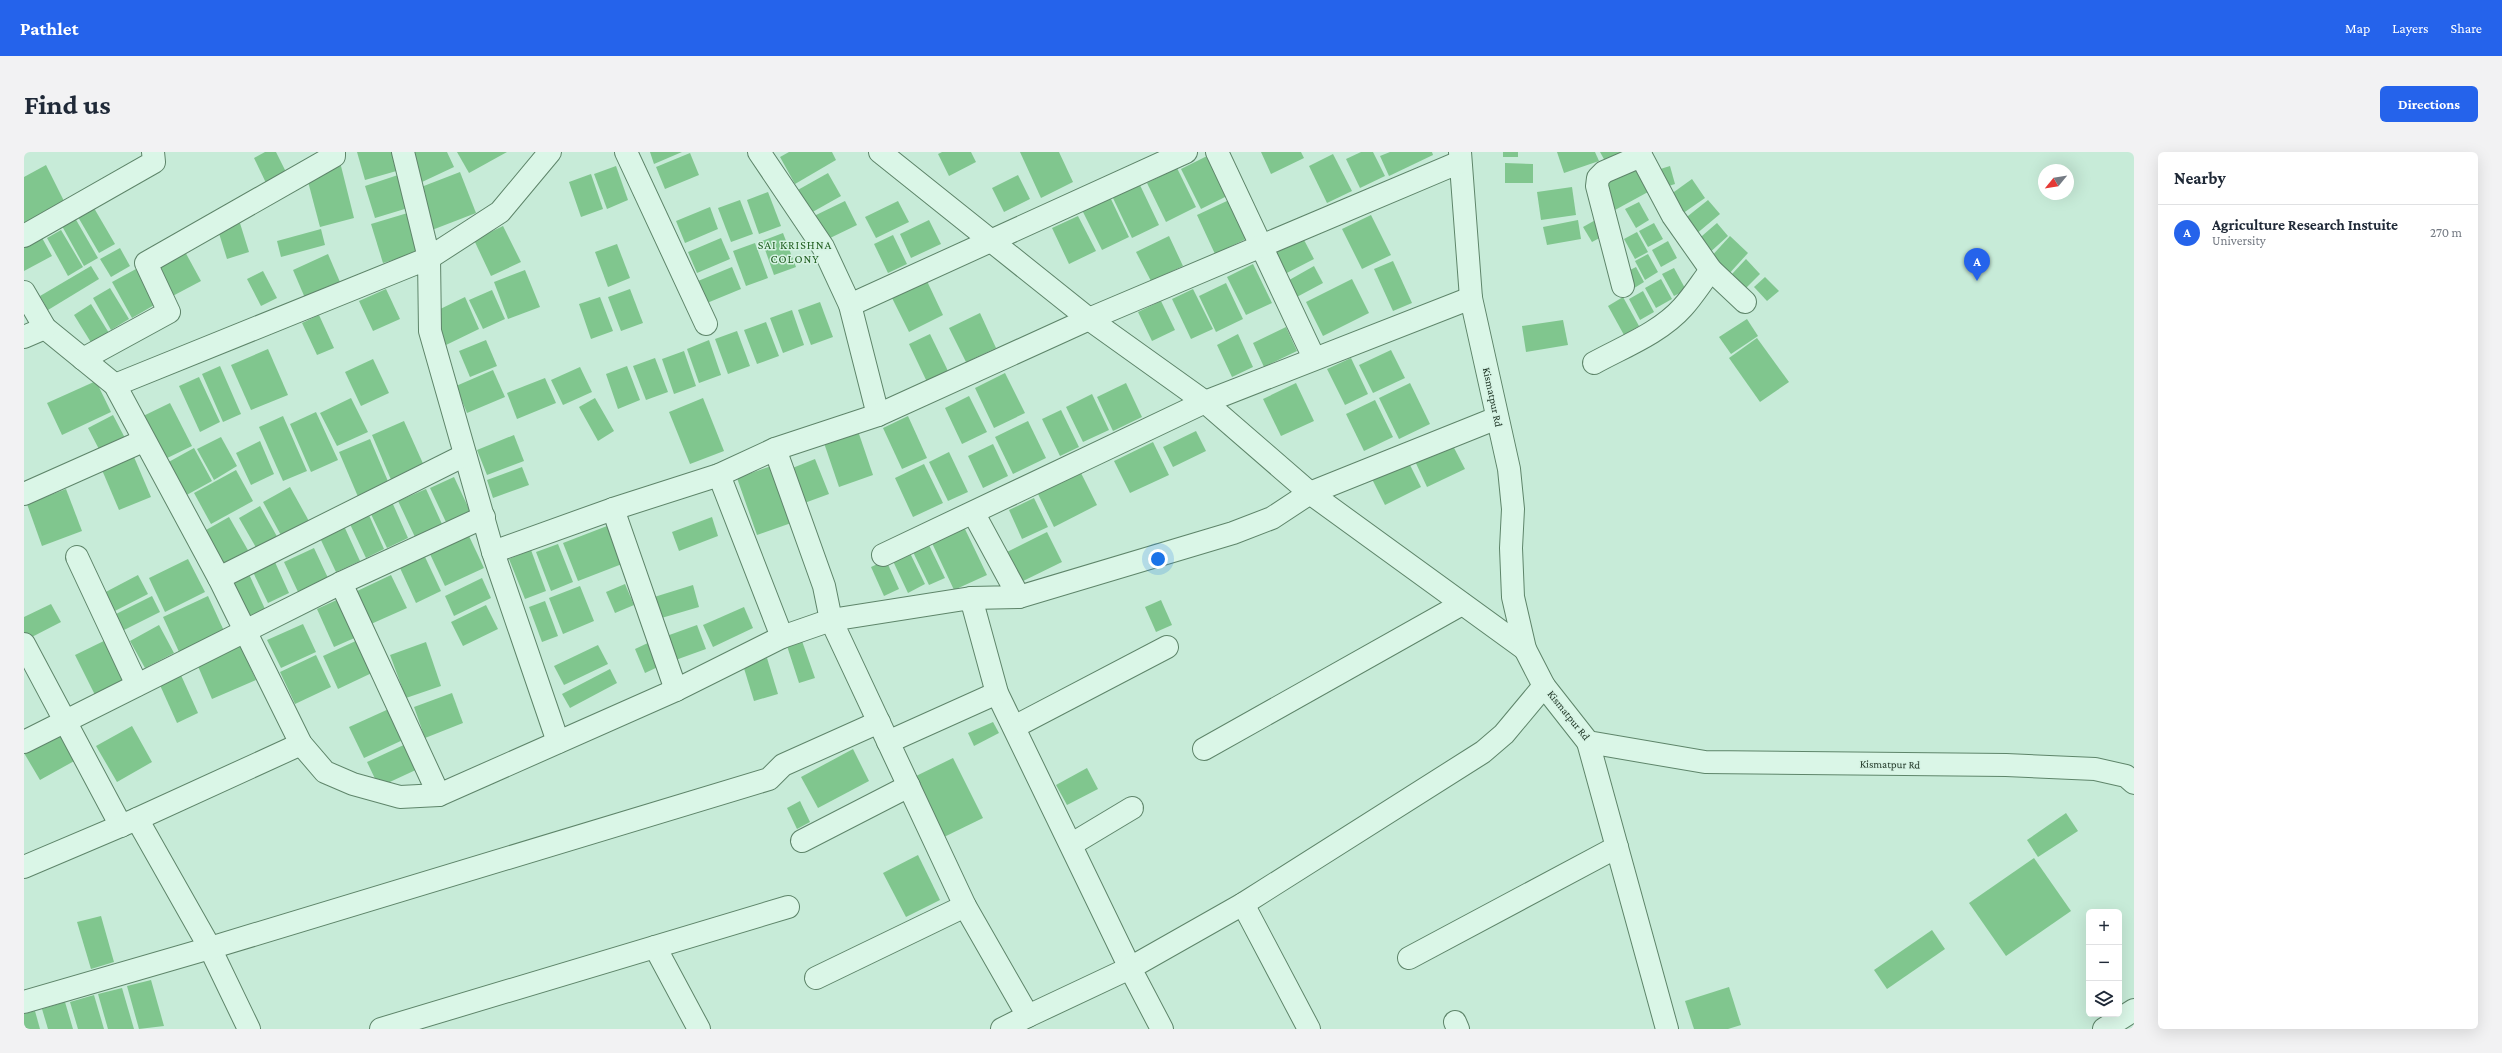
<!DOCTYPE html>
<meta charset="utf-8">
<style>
body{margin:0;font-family:"Crimson Pro",serif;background:#f2f2f3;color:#1f2937}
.controls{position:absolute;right:12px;bottom:12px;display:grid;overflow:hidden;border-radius:6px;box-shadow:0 4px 16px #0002}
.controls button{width:36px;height:36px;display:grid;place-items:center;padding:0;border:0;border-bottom:1px solid #e0e1e3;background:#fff;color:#1f2937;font:20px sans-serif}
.compass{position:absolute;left:2014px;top:12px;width:36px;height:36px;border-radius:50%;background:#fff;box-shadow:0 4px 16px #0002;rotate:240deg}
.you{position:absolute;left:1134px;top:407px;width:14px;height:14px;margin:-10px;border:3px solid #fff;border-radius:50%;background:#1a73e8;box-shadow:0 0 0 6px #1a73e833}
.badge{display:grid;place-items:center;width:26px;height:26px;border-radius:50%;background:#2563eb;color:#fff;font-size:13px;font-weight:700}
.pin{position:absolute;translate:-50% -33px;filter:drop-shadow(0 1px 2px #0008)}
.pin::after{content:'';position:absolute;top:21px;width:14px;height:12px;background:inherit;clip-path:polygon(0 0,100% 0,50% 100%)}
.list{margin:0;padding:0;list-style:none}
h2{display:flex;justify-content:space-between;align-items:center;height:52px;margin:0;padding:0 16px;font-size:17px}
h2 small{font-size:13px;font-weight:400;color:#747a83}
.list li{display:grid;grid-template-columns:26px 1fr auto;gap:12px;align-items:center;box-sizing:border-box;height:56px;padding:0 16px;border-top:1px solid #e0e1e3}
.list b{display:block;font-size:15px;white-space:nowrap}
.list p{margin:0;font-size:13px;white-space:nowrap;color:#747a83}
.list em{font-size:13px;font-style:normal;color:#747a83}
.icon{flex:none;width:22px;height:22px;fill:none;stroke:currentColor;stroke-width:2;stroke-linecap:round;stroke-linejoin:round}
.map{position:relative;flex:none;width:2110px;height:877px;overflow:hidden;border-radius:6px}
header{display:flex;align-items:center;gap:24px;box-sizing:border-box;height:56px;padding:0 20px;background:#2563eb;color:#fff}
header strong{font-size:19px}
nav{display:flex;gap:22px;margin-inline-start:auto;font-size:14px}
.intro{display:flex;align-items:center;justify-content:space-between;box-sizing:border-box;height:96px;padding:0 24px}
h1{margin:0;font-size:28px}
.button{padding:10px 18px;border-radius:6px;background:#2563eb;color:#fff;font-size:14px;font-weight:700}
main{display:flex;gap:24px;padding:0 24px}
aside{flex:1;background:#fff;border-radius:6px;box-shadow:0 4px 16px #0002}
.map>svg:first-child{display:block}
</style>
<header>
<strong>Pathlet</strong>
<nav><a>Map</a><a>Layers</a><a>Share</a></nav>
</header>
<div class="intro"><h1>Find us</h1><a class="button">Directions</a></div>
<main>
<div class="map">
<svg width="2110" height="877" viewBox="0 0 2110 877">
<rect width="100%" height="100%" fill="#c7ebd8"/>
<g fill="#80c68e">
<polygon points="241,0 252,0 264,24 243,33 230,6"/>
<polygon points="333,0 370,0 376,18 341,28"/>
<polygon points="385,0 423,0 430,15 398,30"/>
<polygon points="433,0 483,0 445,21"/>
<polygon points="626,0 658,0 630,12"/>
<polygon points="765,0 808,0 812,8 771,32 756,5"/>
<polygon points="918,0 947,0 952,10 925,24 914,2"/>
<polygon points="996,0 1035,0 1049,30 1017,46"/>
<polygon points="1237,0 1277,0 1280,6 1247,22"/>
<polygon points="1337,0 1349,0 1361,24 1336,36 1322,7"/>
<polygon points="1366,0 1408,0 1409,3 1365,24 1356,4"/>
<rect x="1479" y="0" width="15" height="5"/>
<polygon points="1533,0 1571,0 1575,9 1540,21"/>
<polygon points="1576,0 1596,0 1596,2 1581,9"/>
<polygon points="666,1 675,23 641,37 632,15"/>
<polygon points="1309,2 1328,39 1303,51 1285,14"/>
<polygon points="1185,3 1205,43 1177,57 1157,17"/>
<polygon points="1481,11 1509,12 1509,31 1481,31"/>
<polygon points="1608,11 1624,40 1591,58 1576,29"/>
<polygon points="22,13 43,55 0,75 0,25"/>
<polygon points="317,14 330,66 296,75 282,22"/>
<polygon points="592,14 604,48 583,57 570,22"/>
<polygon points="1646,14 1651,32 1635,37 1630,19"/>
<polygon points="1153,16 1172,55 1142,70 1123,31"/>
<polygon points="436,20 452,61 408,78 392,37"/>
<polygon points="804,21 817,44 785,62 772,39"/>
<polygon points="567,22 579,57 557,65 545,30"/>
<polygon points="374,23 384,56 351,66 341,34"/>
<polygon points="994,23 1006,47 980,60 968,36"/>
<polygon points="1668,27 1681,46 1655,64 1643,45"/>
<polygon points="1115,31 1135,73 1108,86 1088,44"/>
<polygon points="1548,35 1552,63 1517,68 1513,40"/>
<polygon points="744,40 757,74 735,82 723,48"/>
<polygon points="1086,45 1105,85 1078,98 1058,58"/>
<polygon points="716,48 729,82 707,90 694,56"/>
<polygon points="1205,48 1224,86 1191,102 1173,63"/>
<polygon points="1684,48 1696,62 1671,83 1659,68"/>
<polygon points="821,49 833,73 802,88 790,64"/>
<polygon points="874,49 885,70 852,86 841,65"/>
<polygon points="1615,50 1625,68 1612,76 1601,57"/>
<polygon points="686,55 694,77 661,91 652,69"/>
<polygon points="70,56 91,92 75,101 54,65"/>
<polygon points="387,60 399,99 359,111 347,72"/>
<polygon points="1347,63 1367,103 1338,117 1318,77"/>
<polygon points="1054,64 1072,99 1045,112 1028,76"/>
<polygon points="51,66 74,106 60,114 38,74"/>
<polygon points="1575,66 1583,82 1568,90 1559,75"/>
<polygon points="215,68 225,100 203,107 193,75"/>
<polygon points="905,68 917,92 887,106 876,82"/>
<polygon points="1554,68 1557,87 1523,93 1519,75"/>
<polygon points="1630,71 1639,87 1624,95 1615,79"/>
<polygon points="1693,71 1704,84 1683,103 1671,90"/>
<polygon points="479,74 497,110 467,124 450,88"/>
<polygon points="297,77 301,93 257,105 253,89"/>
<polygon points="37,78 59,115 44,124 23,86"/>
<polygon points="1613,80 1624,100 1611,107 1600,87"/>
<polygon points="759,81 772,115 750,123 738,89"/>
<polygon points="869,83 883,112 864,121 850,92"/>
<polygon points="17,84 28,104 0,119 0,94"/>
<polygon points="1145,84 1159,114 1127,129 1112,100"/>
<polygon points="1706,84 1724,101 1703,124 1685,107"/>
<polygon points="697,86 706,107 673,121 664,100"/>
<polygon points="1279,86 1290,107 1257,124 1246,103"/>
<polygon points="1644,89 1653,106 1637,115 1628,98"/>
<polygon points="731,91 744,126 722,134 709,99"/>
<polygon points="593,92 606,126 584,135 571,100"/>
<polygon points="96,96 106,114 87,125 76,107"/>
<polygon points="159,96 177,129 143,147 125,114"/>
<polygon points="304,102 319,137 284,153 269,118"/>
<polygon points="1624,102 1634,120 1621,128 1611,109"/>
<polygon points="1722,107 1736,122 1722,136 1708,122"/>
<polygon points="1369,109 1388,151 1369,159 1350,117"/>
<polygon points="1229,112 1248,151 1222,163 1203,125"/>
<polygon points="67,114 75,127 24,158 16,144"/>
<polygon points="1290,114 1299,131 1269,147 1260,131"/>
<polygon points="708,115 717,137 683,151 674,129"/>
<polygon points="1612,115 1620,130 1607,138 1598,122"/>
<polygon points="1650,116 1662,138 1650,144 1638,122"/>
<polygon points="112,117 132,152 108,166 88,130"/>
<polygon points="501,118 516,155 484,167 470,130"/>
<polygon points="239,119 253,146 237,154 223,127"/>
<polygon points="1741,125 1755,139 1743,149 1730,135"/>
<polygon points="902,127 919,163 885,180 867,144"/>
<polygon points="1328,127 1345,161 1299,184 1282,150"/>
<polygon points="1637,127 1648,147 1632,156 1621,136"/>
<polygon points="1202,131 1219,167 1192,180 1175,144"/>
<polygon points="86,136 105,167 87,178 69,146"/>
<polygon points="362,137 376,167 349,179 335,149"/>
<polygon points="606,137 619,171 597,179 584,145"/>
<polygon points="1169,137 1189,177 1167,187 1148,147"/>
<polygon points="468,138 481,167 459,177 445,148"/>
<polygon points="1619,139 1630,160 1616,168 1605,147"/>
<polygon points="441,145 455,177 422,193 408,161"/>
<polygon points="576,145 589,179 567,187 555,152"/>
<polygon points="1599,145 1615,174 1600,183 1584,154"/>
<polygon points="1137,149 1151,178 1128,189 1114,160"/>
<polygon points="796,150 809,185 787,193 774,158"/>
<polygon points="67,152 85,181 68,192 50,163"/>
<polygon points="768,158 780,193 759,201 746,166"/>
<polygon points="956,161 972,196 942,210 925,176"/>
<polygon points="295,163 310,196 293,203 278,171"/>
<polygon points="1723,167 1734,184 1707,202 1695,185"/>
<polygon points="1539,168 1544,193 1502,200 1498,174"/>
<polygon points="742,170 755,204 733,212 720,178"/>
<polygon points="1262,175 1273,199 1240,215 1229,191"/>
<polygon points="713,179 726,214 704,222 691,187"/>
<polygon points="906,182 924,219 903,230 885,192"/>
<polygon points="1214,182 1229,215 1208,225 1193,193"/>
<polygon points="1733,186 1765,230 1736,250 1705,206"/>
<polygon points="462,188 473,214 446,225 435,199"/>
<polygon points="685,188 697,223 675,231 663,197"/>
<polygon points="244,197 264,243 227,258 207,213"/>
<polygon points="1367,198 1381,226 1349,241 1335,213"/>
<polygon points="660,199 672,234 650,242 638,207"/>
<polygon points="631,206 644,240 622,248 609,214"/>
<polygon points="1327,206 1344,242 1321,253 1303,217"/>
<polygon points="349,207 365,241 337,254 321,220"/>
<polygon points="196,214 217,262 199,270 178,222"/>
<polygon points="603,214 616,248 594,257 582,222"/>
<polygon points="556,215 568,240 539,253 527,228"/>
<polygon points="469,218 481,245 443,261 432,234"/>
<polygon points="981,221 1001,261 970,276 951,236"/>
<polygon points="175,225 196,270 176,280 155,234"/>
<polygon points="521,226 532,251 493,267 483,241"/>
<polygon points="72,229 87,260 38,283 23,251"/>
<polygon points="1102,231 1118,265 1089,279 1073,245"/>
<polygon points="1272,231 1290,269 1257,284 1239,247"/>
<polygon points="1386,231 1406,272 1375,287 1355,246"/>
<polygon points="1068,242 1085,278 1059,290 1042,255"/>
<polygon points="945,244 963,280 938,292 921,256"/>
<polygon points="327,246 344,280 313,294 296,261"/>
<polygon points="571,246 590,279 574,289 555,255"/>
<polygon points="679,246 700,299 666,312 645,260"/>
<polygon points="1351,248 1369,285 1340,299 1322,262"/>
<polygon points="146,251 168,294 135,310 113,267"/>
<polygon points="1037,258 1055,295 1036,304 1018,267"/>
<polygon points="292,260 314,308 287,320 266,272"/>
<polygon points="89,263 102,288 77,301 64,276"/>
<polygon points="259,264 283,319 259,329 235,275"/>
<polygon points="884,264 903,306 878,317 859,276"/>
<polygon points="380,269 401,316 368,330 348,283"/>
<polygon points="1004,269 1022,306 989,322 971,285"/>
<polygon points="834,279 849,323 815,335 800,291"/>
<polygon points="1172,279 1182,299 1149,315 1139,295"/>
<polygon points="490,283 500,309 463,323 453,298"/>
<polygon points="197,285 213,314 190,328 173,297"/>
<polygon points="346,287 366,334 335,347 315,300"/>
<polygon points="236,289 250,322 227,333 212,301"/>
<polygon points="1129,290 1145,323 1106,341 1090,309"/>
<polygon points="1427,290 1441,317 1403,335 1390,307"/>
<polygon points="969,292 984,324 959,336 944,304"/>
<polygon points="170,296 188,329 159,345 141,312"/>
<polygon points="925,300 944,340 924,349 905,310"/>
<polygon points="110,305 127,345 95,358 78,318"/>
<polygon points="1382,305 1397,335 1361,353 1346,323"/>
<polygon points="791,307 805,342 775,353 761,319"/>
<polygon points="753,312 773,369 733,383 713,326"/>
<polygon points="900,312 919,351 889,365 871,326"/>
<polygon points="498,315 505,333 469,346 463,328"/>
<polygon points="212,318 229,349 187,372 170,341"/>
<polygon points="1057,321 1073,353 1030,375 1014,342"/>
<polygon points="430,325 446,359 422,370 406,336"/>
<polygon points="266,335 286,371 259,387 239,350"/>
<polygon points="42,337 58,379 18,394 3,352"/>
<polygon points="402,337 418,372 391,385 374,349"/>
<polygon points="1010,346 1024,375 998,387 985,358"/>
<polygon points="368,350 384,386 363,396 346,360"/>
<polygon points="236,354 255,388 234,399 215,366"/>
<polygon points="344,361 360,397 342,406 325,370"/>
<polygon points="205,365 225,400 196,417 175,382"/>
<polygon points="688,365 694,384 655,399 648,380"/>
<polygon points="320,374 336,409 312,420 296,386"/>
<polygon points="583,374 598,412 554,429 539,391"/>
<polygon points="940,375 963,423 930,438 908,391"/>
<polygon points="1023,380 1038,410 995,431 981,401"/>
<polygon points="444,382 460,416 421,434 405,400"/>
<polygon points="904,391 921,426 905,433 888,398"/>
<polygon points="534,392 549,430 527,439 512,400"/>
<polygon points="290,396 304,426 274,440 260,410"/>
<polygon points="507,398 522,439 501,447 485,407"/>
<polygon points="885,399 901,432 884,441 868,407"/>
<polygon points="401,405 417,439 392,451 376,416"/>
<polygon points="164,407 181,440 141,460 125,426"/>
<polygon points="250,408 265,441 244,451 228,418"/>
<polygon points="862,408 875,437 860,444 847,415"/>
<polygon points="224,420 241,457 220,466 203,430"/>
<polygon points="114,423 124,442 85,462 76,443"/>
<polygon points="367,423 383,456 347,472 331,440"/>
<polygon points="458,426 467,446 430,464 421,444"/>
<polygon points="601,432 610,453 591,461 582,440"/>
<polygon points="669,433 675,455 634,467 627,446"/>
<polygon points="556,434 570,469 539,482 525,446"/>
<polygon points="128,444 136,460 94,481 86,465"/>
<polygon points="184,444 201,481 156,502 139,465"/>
<polygon points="317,446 335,484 310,495 293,457"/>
<polygon points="1137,448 1148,473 1132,480 1121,455"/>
<polygon points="521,449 534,484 518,490 505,455"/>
<polygon points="27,452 37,470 2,488 0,483 0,465"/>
<polygon points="462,453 474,477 439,494 427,470"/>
<polygon points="720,455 729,476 689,495 679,473"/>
<polygon points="279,472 292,500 257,516 243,488"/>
<polygon points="135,473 150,501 121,516 106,489"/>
<polygon points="673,473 682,497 646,510 637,486"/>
<polygon points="86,486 106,526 71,543 51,503"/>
<polygon points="336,487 352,519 314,537 299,504"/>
<polygon points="778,489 791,526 775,531 763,494"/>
<polygon points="402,490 417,534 382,546 366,503"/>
<polygon points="626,490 636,514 621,521 611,497"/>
<polygon points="216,493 232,528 188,547 173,512"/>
<polygon points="574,493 584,512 540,533 530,514"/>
<polygon points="292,503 307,535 271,552 256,520"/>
<polygon points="743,506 754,542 730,549 719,513"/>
<polygon points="586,517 593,531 546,556 538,542"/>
<polygon points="156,521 174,561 153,571 135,531"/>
<polygon points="428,541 439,571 401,586 390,555"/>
<polygon points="367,556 381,587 340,606 325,575"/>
<polygon points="969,570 975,581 950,594 944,581"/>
<polygon points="108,574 128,610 93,630 72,594"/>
<polygon points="35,577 52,608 16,628 0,601"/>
<polygon points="384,591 396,616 355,635 343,610"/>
<polygon points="829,597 845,629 794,656 777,625"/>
<polygon points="929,606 959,666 920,685 890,625"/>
<polygon points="1063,616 1074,637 1043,653 1032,633"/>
<polygon points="776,649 786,670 773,677 763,656"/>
<polygon points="2042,661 2054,679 2014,705 2003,688"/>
<polygon points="894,703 916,748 882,765 859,721"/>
<polygon points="2010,706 2047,759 1982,804 1945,751"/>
<polygon points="77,764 90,810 67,817 53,770"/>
<polygon points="1908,778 1921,797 1863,837 1850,818"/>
<polygon points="127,828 140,874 115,877 103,834"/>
<polygon points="1705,835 1717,873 1704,877 1670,877 1661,849"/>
<polygon points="98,836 110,877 84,877 74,842"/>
<polygon points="70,843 80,877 54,877 46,850"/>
<polygon points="41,850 49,877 24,877 18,857"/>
<polygon points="11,859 16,877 0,877 0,862"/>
</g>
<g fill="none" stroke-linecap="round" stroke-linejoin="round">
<g stroke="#5e856a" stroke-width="24">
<g id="minor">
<polyline points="379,0 405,106 476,60 526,0"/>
<polyline points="602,0 682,172"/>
<polyline points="735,0 799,95 826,153 854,263"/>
<polyline points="856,0 1065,167 1181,250 1286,341 1501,497"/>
<polyline points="1193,0 1290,206"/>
<polyline points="1436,0 1447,146 1485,317 1489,357 1487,396 1489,445 1501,497 1520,534 1564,590 1681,610 1982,613 2071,617 2102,624 2110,631"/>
<polyline points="1615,0 1649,64 1687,118 1721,150"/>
<polyline points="0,84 130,10 129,0"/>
<polyline points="1599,134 1573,34 1574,26 1580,20 1617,4"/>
<polyline points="0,140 21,176 91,233 195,426 277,592 301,620 329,632 376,645 415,643 652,538 758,485 807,468 800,434 751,297"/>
<polyline points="826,153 1162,0"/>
<polyline points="0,185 21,176"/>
<polyline points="59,207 145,160 122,111 310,4 310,0"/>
<path d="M1570,211C1599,195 1636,181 1659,155C1669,144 1677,131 1687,118"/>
<polyline points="91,233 405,106 406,179 469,400 534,590"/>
<polyline points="695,323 758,485"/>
<polyline points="0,342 119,289"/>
<polyline points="589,357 652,538"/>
<polyline points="469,400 589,357 695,323 751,297 854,263 1065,167 1436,10"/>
<polyline points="859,403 1181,250 1447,146"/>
<polyline points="53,405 113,533"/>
<polyline points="195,426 441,303"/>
<polyline points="317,431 415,643"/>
<polyline points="995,445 1209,381 1248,366 1286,341 1473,266"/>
<polygon points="947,446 973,541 1106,816 1004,864 941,754 807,468"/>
<polyline points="947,446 995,445 950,362"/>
<polyline points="0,492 97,674"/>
<polyline points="990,575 1143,495"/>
<polyline points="0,590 317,431 460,365"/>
<polyline points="864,590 973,541"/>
<polyline points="1564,590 1643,877"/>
<polyline points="1180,597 1438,452"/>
<polyline points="113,667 186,796 225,877"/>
<polyline points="778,689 885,634"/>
<polyline points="1048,692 1108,656"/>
<polyline points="0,715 113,667 277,592"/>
<polyline points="1219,752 1285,877"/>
<polyline points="631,795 675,877"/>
<polyline points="1385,806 1593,695"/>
<polyline points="792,826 941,754"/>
<polyline points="0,850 186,796 745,627 759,613 855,570"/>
<polyline points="1431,870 1434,877"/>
<polyline points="357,877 764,755"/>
<polyline points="978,877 1004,864"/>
<polyline points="1138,877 1106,816 1219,752 1459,600 1480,582 1520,534"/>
<polyline points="2080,877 2110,858"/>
</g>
</g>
<use href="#minor" stroke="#daf6e7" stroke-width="22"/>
</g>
<g text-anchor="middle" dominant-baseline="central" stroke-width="3" stroke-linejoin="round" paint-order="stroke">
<g font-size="11" fill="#203626" stroke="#d6f3e4">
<text transform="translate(1469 245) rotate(78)">Kismatpur Rd</text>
<text transform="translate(1545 563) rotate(51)">Kismatpur Rd</text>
<text transform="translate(1866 612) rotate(1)">Kismatpur Rd</text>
</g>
<g font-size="12" letter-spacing="1" fill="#236023" stroke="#d6f3e4">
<text x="771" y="93">SAI KRISHNA<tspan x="771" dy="14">COLONY</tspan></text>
</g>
</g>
</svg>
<div class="controls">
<button>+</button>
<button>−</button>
<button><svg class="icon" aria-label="layers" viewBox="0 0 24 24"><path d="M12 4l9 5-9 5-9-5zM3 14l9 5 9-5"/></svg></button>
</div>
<svg class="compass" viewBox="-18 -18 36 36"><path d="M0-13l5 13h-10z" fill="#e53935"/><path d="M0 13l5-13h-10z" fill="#747a83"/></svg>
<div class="you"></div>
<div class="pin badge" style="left:1953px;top:129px">A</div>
</div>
<aside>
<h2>Nearby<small></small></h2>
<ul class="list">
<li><span class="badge">A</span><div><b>Agriculture Research Instuite</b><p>University</p></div><em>270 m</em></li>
</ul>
</aside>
</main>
